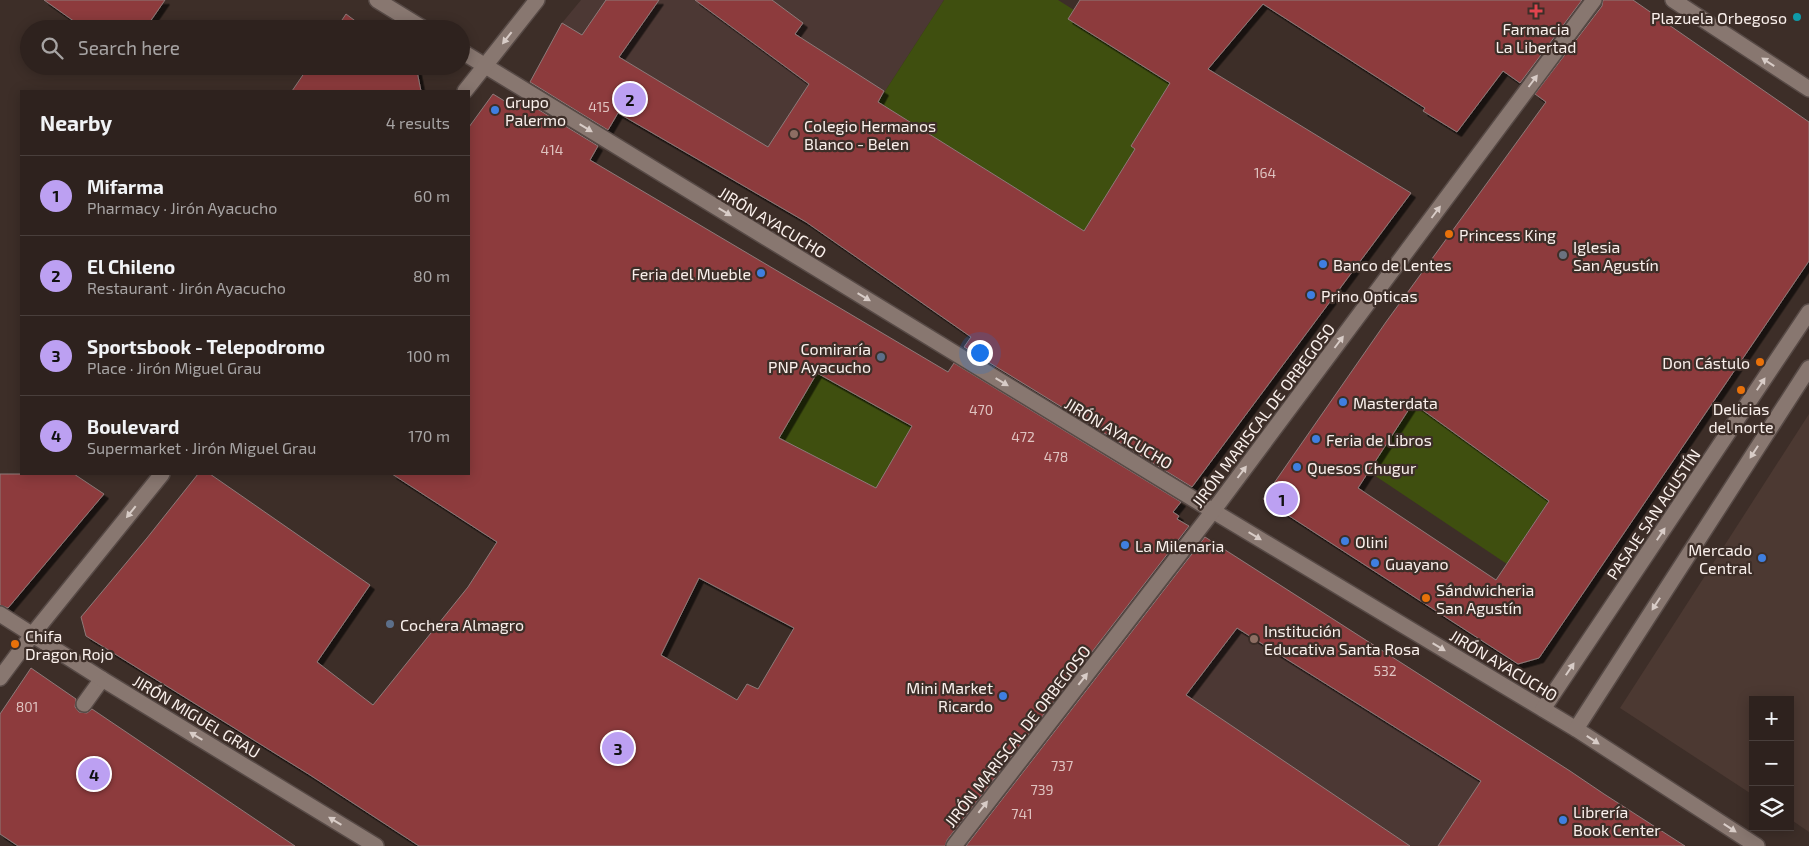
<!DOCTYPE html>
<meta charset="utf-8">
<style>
body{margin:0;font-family:"Exo 2",sans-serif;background:#3a2f2b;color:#f1f3f6}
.controls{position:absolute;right:15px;bottom:15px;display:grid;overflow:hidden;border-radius:0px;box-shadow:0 2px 12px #0003}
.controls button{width:45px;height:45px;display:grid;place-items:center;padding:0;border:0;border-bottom:1px solid #493f3c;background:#2e221e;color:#f1f3f6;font:25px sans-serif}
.you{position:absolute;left:979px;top:352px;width:18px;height:18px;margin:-12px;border:4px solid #fff;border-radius:50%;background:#1a73e8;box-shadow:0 0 0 8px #1a73e833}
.badge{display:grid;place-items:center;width:32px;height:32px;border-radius:50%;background:#bca0f2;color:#111;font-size:16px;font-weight:700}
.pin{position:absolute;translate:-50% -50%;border:2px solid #fff;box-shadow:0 1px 5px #0006}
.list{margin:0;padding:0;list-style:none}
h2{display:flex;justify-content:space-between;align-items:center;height:65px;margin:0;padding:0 20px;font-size:21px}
h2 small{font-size:16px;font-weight:400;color:#a7a4a4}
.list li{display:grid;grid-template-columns:32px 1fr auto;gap:15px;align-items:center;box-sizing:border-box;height:80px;padding:0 20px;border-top:1px solid #493f3c}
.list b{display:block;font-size:19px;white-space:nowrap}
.list p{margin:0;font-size:16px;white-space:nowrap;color:#a7a4a4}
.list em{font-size:16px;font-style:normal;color:#a7a4a4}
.icon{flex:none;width:28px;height:28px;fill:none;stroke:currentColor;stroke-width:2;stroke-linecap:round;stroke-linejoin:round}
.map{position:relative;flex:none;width:1809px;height:846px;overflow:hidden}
.search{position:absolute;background:#2e221e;box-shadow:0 2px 12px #0003;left:20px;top:20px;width:450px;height:55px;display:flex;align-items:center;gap:12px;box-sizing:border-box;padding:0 18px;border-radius:28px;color:#a7a4a4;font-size:19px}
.panel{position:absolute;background:#2e221e;box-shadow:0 2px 12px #0003;left:20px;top:90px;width:450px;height:385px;border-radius:0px}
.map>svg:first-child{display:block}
</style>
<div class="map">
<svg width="1809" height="846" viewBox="0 0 1809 846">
<defs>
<filter id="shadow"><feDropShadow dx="4.5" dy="4.5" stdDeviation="0" flood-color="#0009"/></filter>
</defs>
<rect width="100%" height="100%" fill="#3d2e28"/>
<polygon fill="#4c3932" points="1809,414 1809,832 1790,819 1790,700 1753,700 1753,795 1620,708"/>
<g fill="#4c3834">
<polygon points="581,0 944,0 878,102 944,143 866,263 803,220 542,61 562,23"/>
<polygon points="1214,542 1570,771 1523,846 1254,846 1072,736"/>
</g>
<g fill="#3f4f0f">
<polygon points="944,0 1058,0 1074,10 1068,19 1170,83 1131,146 1135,149 1071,252 1053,212 878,102"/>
<polygon points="817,373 912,426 876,489 779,438"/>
<polygon points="1413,402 1549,500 1507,564 1368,471"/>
</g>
<g fill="#8d3b3d" stroke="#8d7a79" fill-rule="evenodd" filter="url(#shadow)">
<polygon points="44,0 165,0 145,29 85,29"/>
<polygon points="606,0 659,0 619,57 768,147 809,84 695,0 772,0 803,23 795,34 884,91 878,102 1084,231 1135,149 1131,146 1170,83 1068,19 1080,0 1582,0 1520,83 1503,71 1457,132 1423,111 1425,108 1263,4 1208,69 1411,193 1192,487 964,347 971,337 806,222 618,113 608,130 530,82 562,23 582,35"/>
<path d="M1603,0H1633L1809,122V261L1539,658L1518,664L1263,499L1386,322L1546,102L1535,94L1602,6ZM1413,403L1549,501L1496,580L1358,488Z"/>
<polygon points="346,14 366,29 336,29"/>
<polygon points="309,66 416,66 421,91 292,91"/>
<path d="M493,94L516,108L521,99L598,146L590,160L948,372L954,363L1181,502L1173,512L1179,516L1177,519L1189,526L947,840L945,846H419L310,775L86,636L81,617L147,538L198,474H210L370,585L317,662L373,705L468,587L497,542L392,474H469V127ZM817,373L912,426L876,488L779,438ZM699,578L794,628L758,689L747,684L737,700L661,655Z"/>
<polygon points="0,474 74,474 104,494 8,608 0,605"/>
<polygon points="1205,537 1570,771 1604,794 1685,846 1438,846 1481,781 1237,628 1186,695 1410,846 966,846"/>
<polygon points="31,668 76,699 75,707 79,712 87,713 92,709 295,846 18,846 0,834 0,714"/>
</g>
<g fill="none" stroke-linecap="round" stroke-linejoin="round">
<g stroke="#574a46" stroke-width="18">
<polyline id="service" points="84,704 102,679"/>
</g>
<g stroke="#574a46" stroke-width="18">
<g id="minor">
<polyline points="377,0 424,29"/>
<polyline points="461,51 1213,511 1576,729 1757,846"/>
<polyline points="0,614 102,679 376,846"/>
<polyline points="1543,709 1809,312"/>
<polyline points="1576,729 1809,368"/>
</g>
</g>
<g stroke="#574a46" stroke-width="18">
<g id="tertiary">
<polyline points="1673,0 1809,89"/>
<polyline points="465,91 537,0"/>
<polyline points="0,678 32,635 162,474"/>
<polyline points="954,846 1213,511 1594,0"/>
</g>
</g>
<use href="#service" stroke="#887770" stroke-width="15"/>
<use href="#minor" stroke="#887770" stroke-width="15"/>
<use href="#tertiary" stroke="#887770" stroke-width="15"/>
</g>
<defs><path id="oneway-solid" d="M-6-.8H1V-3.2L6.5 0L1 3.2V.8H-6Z" transform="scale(1.25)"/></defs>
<g fill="#d8ccc7">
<use href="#oneway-solid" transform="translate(507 38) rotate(128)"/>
<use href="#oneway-solid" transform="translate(1768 62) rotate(-147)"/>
<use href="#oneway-solid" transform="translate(1533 81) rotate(-53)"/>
<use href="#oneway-solid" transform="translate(586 128) rotate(31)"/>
<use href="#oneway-solid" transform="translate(725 212) rotate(31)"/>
<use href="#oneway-solid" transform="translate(1436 212) rotate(-53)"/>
<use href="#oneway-solid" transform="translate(864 297) rotate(31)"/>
<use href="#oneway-solid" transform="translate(1339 342) rotate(-53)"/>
<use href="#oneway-solid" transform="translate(1002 382) rotate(31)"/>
<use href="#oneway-solid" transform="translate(1761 384) rotate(-56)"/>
<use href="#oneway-solid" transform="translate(1754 452) rotate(123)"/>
<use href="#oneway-solid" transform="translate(1242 472) rotate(-53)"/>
<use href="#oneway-solid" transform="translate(131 512) rotate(129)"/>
<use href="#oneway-solid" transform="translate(1661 534) rotate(-56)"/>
<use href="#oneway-solid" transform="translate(1255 536) rotate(31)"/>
<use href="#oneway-solid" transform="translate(1656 604) rotate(123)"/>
<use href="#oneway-solid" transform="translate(1439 647) rotate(31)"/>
<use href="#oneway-solid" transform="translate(1570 669) rotate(-56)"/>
<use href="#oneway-solid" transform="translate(1083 679) rotate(-52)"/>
<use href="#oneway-solid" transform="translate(196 736) rotate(-149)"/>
<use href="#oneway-solid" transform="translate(1593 740) rotate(33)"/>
<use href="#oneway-solid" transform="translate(983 807) rotate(-52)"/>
<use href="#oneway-solid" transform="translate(335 821) rotate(-149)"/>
<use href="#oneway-solid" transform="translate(1730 828) rotate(33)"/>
</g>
<path fill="#e0444e" stroke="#3d2e28" stroke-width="2" d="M1533.5 3.5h5v5h5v5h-5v5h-5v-5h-5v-5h5z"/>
<circle fill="#0f9aa8" stroke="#3d2e28" stroke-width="2" cx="1797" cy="17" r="5"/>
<g fill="#3f7fe0" stroke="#3d2e28" stroke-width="2">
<circle cx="495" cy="110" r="5"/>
<circle cx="1323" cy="264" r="5"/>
<circle cx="761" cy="273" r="5"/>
<circle cx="1311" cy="295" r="5"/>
<circle cx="1343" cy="402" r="5"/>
<circle cx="1316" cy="439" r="5"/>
<circle cx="1297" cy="467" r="5"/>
<circle cx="1345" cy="541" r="5"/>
<circle cx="1125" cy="545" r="5"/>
<circle cx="1762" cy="558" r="5"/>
<circle cx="1375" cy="563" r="5"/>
<circle cx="1003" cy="696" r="5"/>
<circle cx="1563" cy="820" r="5"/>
</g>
<g fill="#8d6e63" stroke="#3d2e28" stroke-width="2">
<circle cx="794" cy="134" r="5"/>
<circle cx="1254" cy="639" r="5"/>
</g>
<g fill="#e8710a" stroke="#3d2e28" stroke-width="2">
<circle cx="1449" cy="234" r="5"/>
<circle cx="1760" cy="362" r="5"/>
<circle cx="1741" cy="390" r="5"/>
<circle cx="1426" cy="598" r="5"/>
<circle cx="15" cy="644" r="5"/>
</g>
<circle fill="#6b7280" stroke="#3d2e28" stroke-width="2" cx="1563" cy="255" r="5"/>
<g fill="#5c6f8a" stroke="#3d2e28" stroke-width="2">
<circle cx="881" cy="357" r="5"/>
<circle cx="390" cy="624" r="5"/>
</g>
<g text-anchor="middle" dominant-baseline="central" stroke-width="4.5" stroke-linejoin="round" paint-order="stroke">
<g font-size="14" fill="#dfc3c0">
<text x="599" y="106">415</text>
<text x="552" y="149">414</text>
<text x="1265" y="172">164</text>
<text x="981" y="409">470</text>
<text x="1023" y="436">472</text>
<text x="1056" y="456">478</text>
<text x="1385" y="670">532</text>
<text x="27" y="706">801</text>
<text x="1062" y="765">737</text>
<text x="1042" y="789">739</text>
<text x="1022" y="813">741</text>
</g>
<g font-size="16" fill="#faf0ec" stroke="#3d2e28" text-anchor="start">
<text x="1787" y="17" text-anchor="end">Plazuela Orbegoso</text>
<text x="1536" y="28" text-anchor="middle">Farmacia<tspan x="1536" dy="18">La Libertad</tspan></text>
<text x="505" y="101">Grupo<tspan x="505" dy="18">Palermo</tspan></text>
<text x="804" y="125">Colegio Hermanos<tspan x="804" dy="18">Blanco - Belen</tspan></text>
<text x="1459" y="234">Princess King</text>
<text x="1573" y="246">Iglesia<tspan x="1573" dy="18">San Agustín</tspan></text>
<text x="1333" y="264">Banco de Lentes</text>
<text x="751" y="273" text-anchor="end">Feria del Mueble</text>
<text x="1321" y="295">Prino Opticas</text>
<text x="871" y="348" text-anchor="end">Comiraría<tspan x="871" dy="18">PNP Ayacucho</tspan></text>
<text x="1750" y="362" text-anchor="end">Don Cástulo</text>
<text x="1353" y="402">Masterdata</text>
<text x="1741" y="408" text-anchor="middle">Delicias<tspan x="1741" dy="18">del norte</tspan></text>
<text x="1326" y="439">Feria de Libros</text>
<text x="1307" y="467">Quesos Chugur</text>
<text x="1355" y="541">Olini</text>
<text x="1135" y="545">La Milenaria</text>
<text x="1752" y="549" text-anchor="end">Mercado<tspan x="1752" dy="18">Central</tspan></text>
<text x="1385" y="563">Guayano</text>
<text x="1436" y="589">Sándwicheria<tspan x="1436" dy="18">San Agustín</tspan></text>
<text x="400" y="624">Cochera Almagro</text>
<text x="1264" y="630">Institución<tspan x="1264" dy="18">Educativa Santa Rosa</tspan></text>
<text x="25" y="635">Chifa<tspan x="25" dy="18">Dragon Rojo</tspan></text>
<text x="993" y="687" text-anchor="end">Mini Market<tspan x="993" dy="18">Ricardo</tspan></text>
<text x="1573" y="811">Librería<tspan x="1573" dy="18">Book Center</tspan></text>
</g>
<g font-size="16" fill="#faf0ec" stroke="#3d2e28">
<text transform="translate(773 222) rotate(31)">JIRÓN AYACUCHO</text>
<text transform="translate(1263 415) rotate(-53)">JIRÓN MARISCAL DE ORBEGOSO</text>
<text transform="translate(1119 433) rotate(31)">JIRÓN AYACUCHO</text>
<text transform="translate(1653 514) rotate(-56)">PASAJE SAN AGUSTÍN</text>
<text transform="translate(1504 665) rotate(31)">JIRÓN AYACUCHO</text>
<text transform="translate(197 716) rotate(31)">JIRÓN MIGUEL GRAU</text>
<text transform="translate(1017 736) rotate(-52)">JIRÓN MARISCAL DE ORBEGOSO</text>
</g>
</g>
</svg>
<div class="controls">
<button>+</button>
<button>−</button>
<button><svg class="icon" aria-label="layers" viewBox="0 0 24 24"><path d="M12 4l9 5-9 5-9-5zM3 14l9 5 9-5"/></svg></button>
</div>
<div class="you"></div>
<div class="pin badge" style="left:1282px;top:499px">1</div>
<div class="pin badge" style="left:630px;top:99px">2</div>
<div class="pin badge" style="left:618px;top:748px">3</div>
<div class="pin badge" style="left:94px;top:774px">4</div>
<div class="search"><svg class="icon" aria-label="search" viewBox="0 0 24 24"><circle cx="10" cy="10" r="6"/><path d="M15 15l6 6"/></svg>Search here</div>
<section class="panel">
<h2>Nearby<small>4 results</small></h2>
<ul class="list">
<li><span class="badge">1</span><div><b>Mifarma</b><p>Pharmacy · Jirón Ayacucho</p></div><em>60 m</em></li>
<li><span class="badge">2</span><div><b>El Chileno</b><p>Restaurant · Jirón Ayacucho</p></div><em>80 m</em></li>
<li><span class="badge">3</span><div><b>Sportsbook - Telepodromo</b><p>Place · Jirón Miguel Grau</p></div><em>100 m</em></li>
<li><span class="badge">4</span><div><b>Boulevard</b><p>Supermarket · Jirón Miguel Grau</p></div><em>170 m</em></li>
</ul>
</section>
</div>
